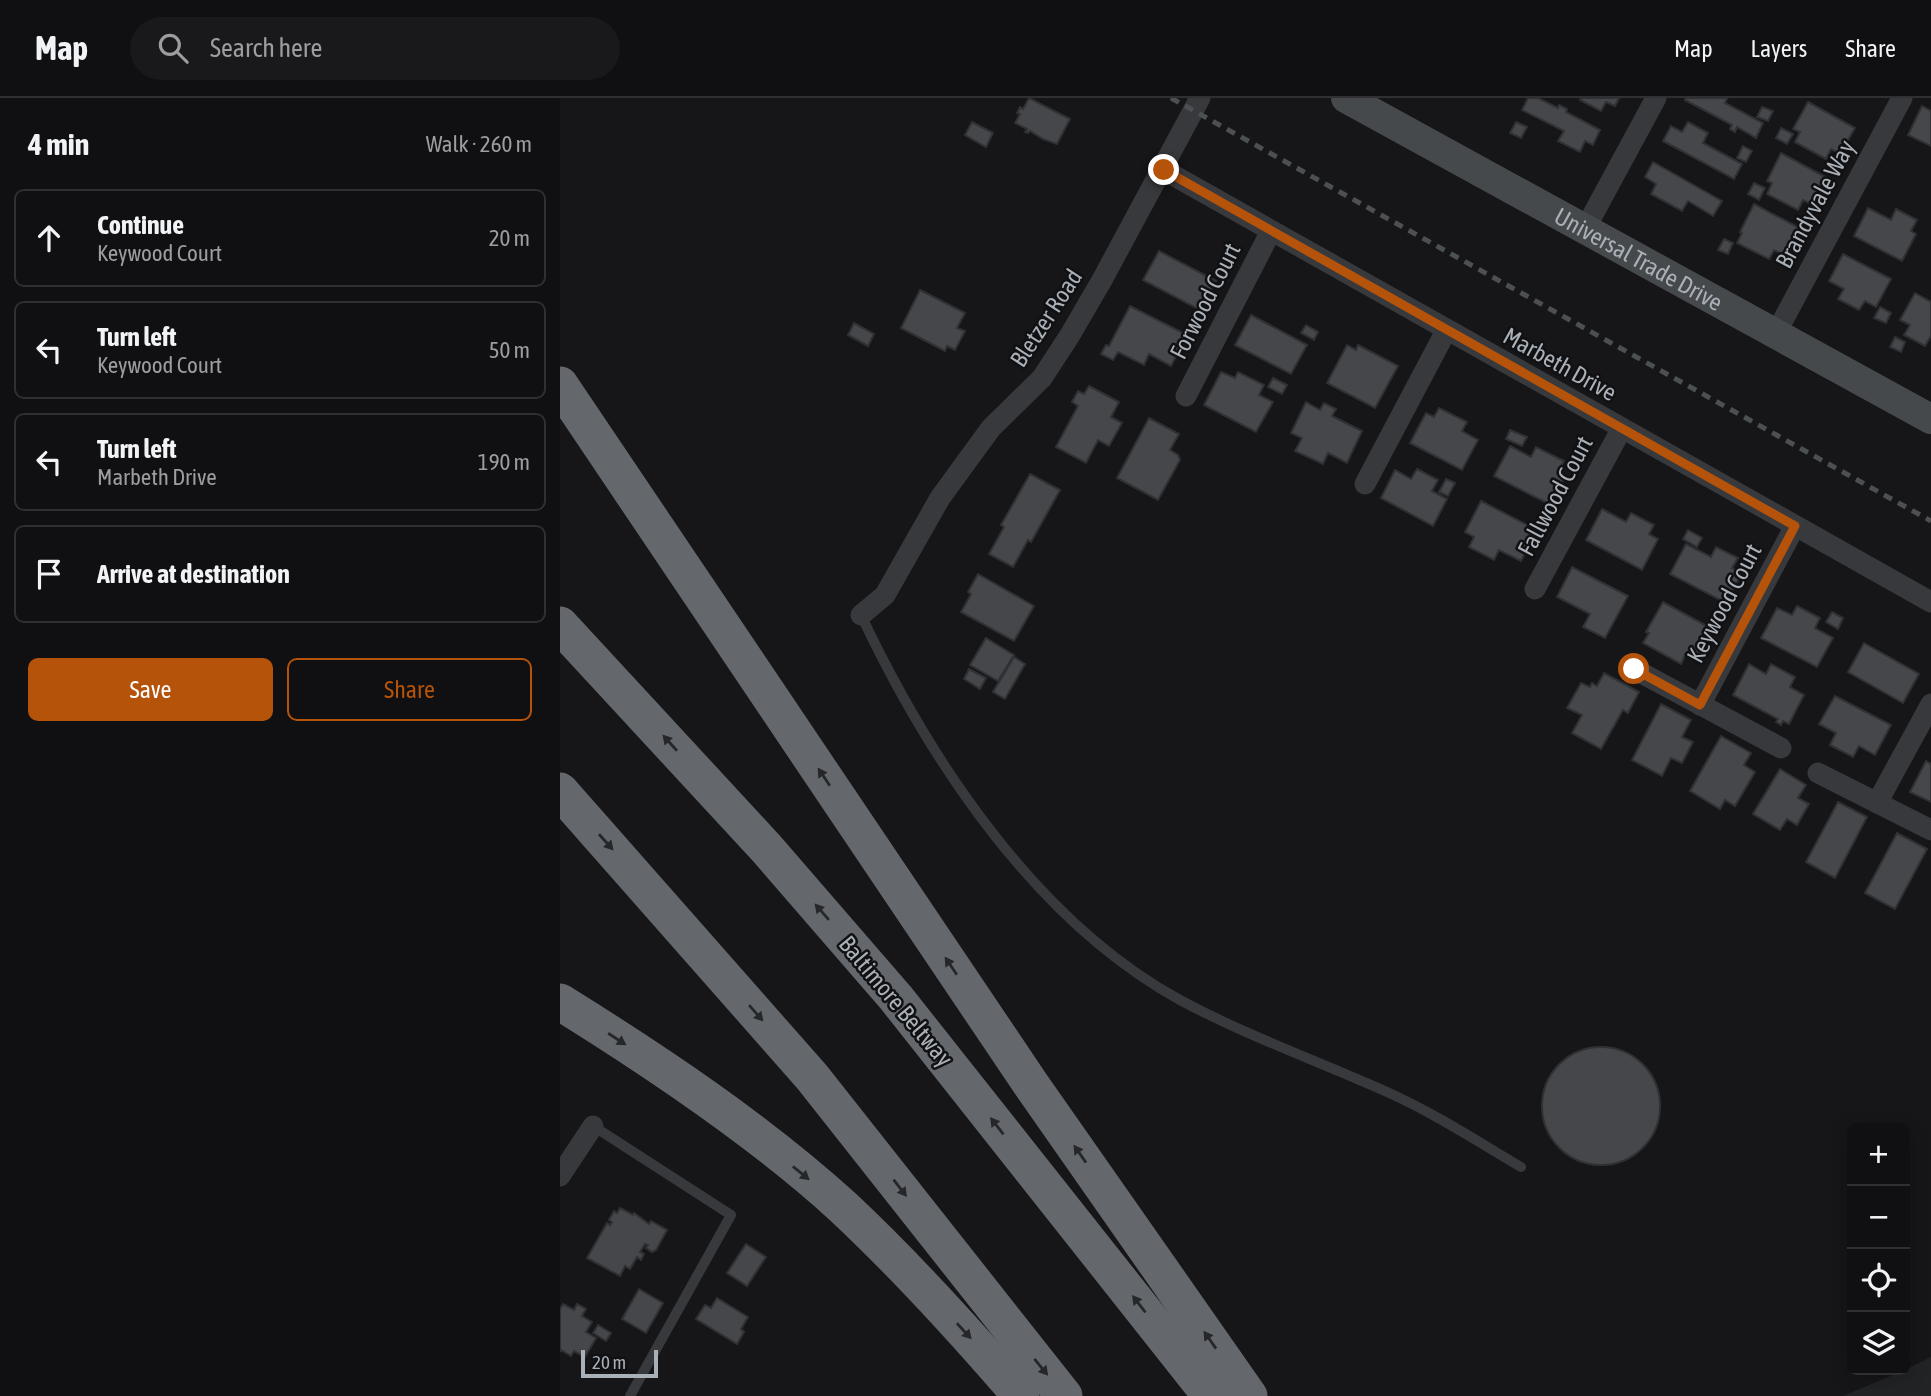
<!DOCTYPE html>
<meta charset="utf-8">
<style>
body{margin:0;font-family:"Asap Condensed",sans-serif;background:#19191b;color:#f1f3f6}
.controls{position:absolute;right:21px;bottom:21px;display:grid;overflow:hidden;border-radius:10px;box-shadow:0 4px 18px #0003}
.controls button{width:63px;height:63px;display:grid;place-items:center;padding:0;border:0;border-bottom:2px solid #303032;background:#101012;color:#f1f3f6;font:35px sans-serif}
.scale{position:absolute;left:21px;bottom:18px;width:77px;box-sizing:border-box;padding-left:7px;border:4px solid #a9b0b7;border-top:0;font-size:19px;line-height:24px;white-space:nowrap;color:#a9b0b7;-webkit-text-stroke:5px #111113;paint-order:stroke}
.stop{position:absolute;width:21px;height:21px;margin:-16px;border:5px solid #b45309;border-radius:50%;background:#fff}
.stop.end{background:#b45309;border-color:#fff;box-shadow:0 2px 7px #0008}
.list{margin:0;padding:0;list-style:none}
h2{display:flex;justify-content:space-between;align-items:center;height:91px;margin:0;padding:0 28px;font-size:30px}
h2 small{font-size:23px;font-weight:400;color:#9c9d9f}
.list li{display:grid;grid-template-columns:46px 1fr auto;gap:21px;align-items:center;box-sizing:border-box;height:98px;margin:0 14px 14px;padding:0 14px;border:2px solid #303032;border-radius:10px}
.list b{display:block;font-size:26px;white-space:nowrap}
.list p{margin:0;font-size:23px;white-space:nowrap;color:#9c9d9f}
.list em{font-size:23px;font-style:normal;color:#9c9d9f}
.actions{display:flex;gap:14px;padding:21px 28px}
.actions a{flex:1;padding:16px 0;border:2px solid #b45309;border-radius:10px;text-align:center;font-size:24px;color:#b45309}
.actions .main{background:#b45309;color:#fff}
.icon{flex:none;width:38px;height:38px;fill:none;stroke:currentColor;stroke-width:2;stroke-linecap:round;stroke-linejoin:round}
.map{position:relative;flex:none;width:1371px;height:1298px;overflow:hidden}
header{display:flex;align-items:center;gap:42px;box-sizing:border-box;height:98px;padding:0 35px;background:#101012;border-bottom:2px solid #303032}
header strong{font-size:33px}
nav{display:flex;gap:38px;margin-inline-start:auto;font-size:24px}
.search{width:490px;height:63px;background:#19191b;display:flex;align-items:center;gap:18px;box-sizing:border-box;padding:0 24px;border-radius:38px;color:#9c9d9f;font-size:26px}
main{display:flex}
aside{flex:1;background:#101012}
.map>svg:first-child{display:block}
</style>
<header>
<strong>Map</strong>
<div class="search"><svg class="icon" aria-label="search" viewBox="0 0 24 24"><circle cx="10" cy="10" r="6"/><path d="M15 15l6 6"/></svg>Search here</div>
<nav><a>Map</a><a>Layers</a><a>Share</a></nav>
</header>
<main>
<aside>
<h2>4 min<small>Walk · 260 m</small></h2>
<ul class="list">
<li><svg class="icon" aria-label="ahead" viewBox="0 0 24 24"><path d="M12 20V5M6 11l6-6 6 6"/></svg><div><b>Continue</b><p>Keywood Court</p></div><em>20 m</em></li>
<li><svg class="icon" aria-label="left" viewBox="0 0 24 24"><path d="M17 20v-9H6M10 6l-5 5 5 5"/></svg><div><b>Turn left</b><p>Keywood Court</p></div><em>50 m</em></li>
<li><svg class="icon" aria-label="left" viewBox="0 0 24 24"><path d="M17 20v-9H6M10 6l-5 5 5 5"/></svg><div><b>Turn left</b><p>Marbeth Drive</p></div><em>190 m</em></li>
<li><svg class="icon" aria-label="arrive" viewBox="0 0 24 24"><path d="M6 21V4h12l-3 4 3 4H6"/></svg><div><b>Arrive at destination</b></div></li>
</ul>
<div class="actions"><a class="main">Save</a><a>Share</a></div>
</aside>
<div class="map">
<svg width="1371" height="1298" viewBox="0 0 1371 1298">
<rect width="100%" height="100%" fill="#161618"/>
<polygon fill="#222325" points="1371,1259 1371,1298 1283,1298 1345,1272"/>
<g fill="#45474b" stroke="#303134" stroke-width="2">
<polygon points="469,0 510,21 497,46 483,41 470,33 468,35 465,34 467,31 455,25 460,16 457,15 460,9 463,11"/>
<polygon points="968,0 978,0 998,10 999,7 1007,11 1006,14 1040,32 1033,47 1025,43 1020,54 998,43 1004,33 962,12"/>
<polygon points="1021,0 1059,0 1055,8 1046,4 1041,13 1020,2"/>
<polygon points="1126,0 1167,0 1165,5 1203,25 1196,40 1177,29 1175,34 1170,31 1172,27 1125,2"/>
<polygon points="1248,4 1295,30 1280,56 1271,51 1266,61 1235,44 1240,34 1233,31"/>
<polygon points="1362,8 1371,13 1371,48 1348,37"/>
<polygon points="1202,9 1213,13 1208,23 1197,19"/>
<polygon points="412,24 433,35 426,49 405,37"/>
<polygon points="956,24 967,29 961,40 950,35"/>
<polygon points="1128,24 1148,35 1143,45 1182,66 1174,81 1103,43 1111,28 1122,34"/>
<polygon points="1221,30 1233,36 1227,46 1216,40"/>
<polygon points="1183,48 1192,53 1186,64 1177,60"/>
<polygon points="1221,55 1269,81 1255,108 1243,102 1238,112 1207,96 1212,85 1207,83"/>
<polygon points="1093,64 1162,103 1153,118 1128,103 1122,113 1091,96 1096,86 1085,79"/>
<polygon points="1194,85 1205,90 1199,102 1188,96"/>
<polygon points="1194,106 1243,132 1228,159 1214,152 1209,161 1177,145 1182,135 1180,134"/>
<polygon points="1308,110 1331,122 1336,111 1357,122 1351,133 1356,136 1342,163 1294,138"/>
<polygon points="1164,141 1173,145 1168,156 1158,152"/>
<polygon points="599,153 656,183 640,212 583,182"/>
<polygon points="1283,156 1331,181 1316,209 1305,203 1299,212 1278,201 1284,191 1269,183"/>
<polygon points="360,192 405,215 397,230 405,233 395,252 387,248 385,253 341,230"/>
<polygon points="1355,195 1371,204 1371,238 1365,248 1344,237 1350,227 1340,222"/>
<polygon points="570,208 627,237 611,268 589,256 584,267 558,254 553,262 541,256 546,247 549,248"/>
<polygon points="1320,209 1331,215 1326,225 1314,220"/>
<polygon points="691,217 747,247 731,276 675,247"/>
<polygon points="294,225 314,236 308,248 288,237"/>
<polygon points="746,227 758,234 754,242 741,235"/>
<polygon points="1335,239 1345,244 1341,254 1330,249"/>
<polygon points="787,247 796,252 798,247 838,268 815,310 767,285"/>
<polygon points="661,274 675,280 678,274 704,287 699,297 713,304 696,334 644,307"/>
<polygon points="713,280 727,287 722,296 708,289"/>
<polygon points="529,288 559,304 551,319 562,325 549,348 538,342 526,365 496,349 518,308 512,304 518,293 524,296"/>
<polygon points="746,304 760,312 764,305 776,311 772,318 802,333 787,365 768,355 763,366 735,353 742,340 731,335"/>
<polygon points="879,310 907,324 902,333 918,342 902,372 850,345 866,315 874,319"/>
<polygon points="589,320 619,336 610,352 618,357 620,362 598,402 557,380"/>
<polygon points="950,332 967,339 962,348 946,341"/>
<polygon points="950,348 971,359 976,349 1004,363 998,374 1006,378 991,407 934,378"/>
<polygon points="857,371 878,382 872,393 887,401 873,428 821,400 835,372 851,381"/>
<polygon points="470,376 500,392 471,444 468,442 453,469 429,456 444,429 441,427"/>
<polygon points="886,381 895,385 888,398 879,394"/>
<polygon points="921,403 977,432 961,463 939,452 934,462 909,449 914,439 905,434"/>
<polygon points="1042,411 1066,424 1071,415 1094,427 1089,436 1098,441 1082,472 1026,442"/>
<polygon points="1128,432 1142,440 1137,449 1123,441"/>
<polygon points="1126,446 1151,459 1156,449 1178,460 1172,470 1182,475 1166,505 1110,476"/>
<polygon points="1012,469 1068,498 1045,540 1023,529 1030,516 997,499"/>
<polygon points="418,476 474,508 454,543 401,514 411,496 408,494"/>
<polygon points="1103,504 1154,532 1137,561 1126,555 1121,566 1083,545 1089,535 1086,534"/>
<polygon points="1237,508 1260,520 1255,530 1273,540 1257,569 1201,540 1217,510 1232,517"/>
<polygon points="1272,514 1283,520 1278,531 1266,524"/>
<polygon points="426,540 454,557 438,583 410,567"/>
<polygon points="1304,545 1359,576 1343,605 1288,574"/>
<polygon points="454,559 465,566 445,601 433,594"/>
<polygon points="1189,566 1206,576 1211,566 1235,579 1230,589 1244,597 1229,626 1223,623 1221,627 1216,624 1218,621 1173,597"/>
<polygon points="409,571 426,580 420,591 404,581"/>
<polygon points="1044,575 1079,594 1068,615 1063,612 1041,651 1012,635 1022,617 1007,610 1021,585 1030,589 1032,585 1037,588"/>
<polygon points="1275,598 1331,627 1315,657 1299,648 1293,659 1270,647 1276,635 1259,626"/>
<polygon points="1101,606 1131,622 1122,639 1133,644 1122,665 1111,660 1102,678 1072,662"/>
<polygon points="1161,638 1191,655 1184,667 1195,674 1175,708 1165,702 1160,711 1130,693"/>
<polygon points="1366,663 1371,666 1371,704 1350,694"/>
<polygon points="1220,671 1246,687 1238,700 1249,706 1237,727 1227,721 1220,732 1193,716"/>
<polygon points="1278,704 1307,719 1275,780 1246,764"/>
<polygon points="1337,735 1367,751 1335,811 1305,795"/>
<circle cx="1041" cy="1008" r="59"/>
<polygon points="60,1110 73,1117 74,1115 89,1126 91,1123 107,1132 96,1152 92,1154 86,1150 88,1147 85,1146 80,1154 84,1156 81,1162 77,1159 70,1171 65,1168 60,1178 27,1160 47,1125 50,1127 52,1124 49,1122 54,1113 57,1115"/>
<polygon points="186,1146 206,1159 187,1188 167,1175"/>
<polygon points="79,1191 103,1205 86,1235 62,1221"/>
<polygon points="157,1200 188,1219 181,1231 184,1234 177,1246 136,1221 145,1207 151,1210"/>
<polygon points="3,1206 14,1212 17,1206 26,1211 22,1218 32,1224 26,1234 36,1240 25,1259 14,1253 11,1258 1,1252 0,1254 0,1211"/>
<polygon points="38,1227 51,1235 46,1243 33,1235"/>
</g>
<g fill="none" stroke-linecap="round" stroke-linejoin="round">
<g stroke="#37393d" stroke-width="10">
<path d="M301,517C370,663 476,823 620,902C687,938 758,963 827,994C874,1015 917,1043 961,1069"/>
<polyline points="33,1028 171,1117 70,1298"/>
</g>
<g stroke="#37393d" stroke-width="21">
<polyline points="604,72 1371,504"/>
<polyline points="1025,131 1096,0"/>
<polyline points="1215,237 1342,0"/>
<polyline points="626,298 711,133"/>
<polyline points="805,386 886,233"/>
<polyline points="975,491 1062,330"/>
<polyline points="301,517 325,497 380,400 431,330 482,280 510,237 542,182 640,0"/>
<polyline points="1074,571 1221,650"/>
<polyline points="1140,607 1235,428"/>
<polyline points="1258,675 1371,732"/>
<polyline points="1317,705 1371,606"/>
<polyline points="0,1078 33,1028"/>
</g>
<path stroke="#45494c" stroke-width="30" id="s1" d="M786,0L1371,321"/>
<g stroke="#64686d" stroke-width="37">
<polyline points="0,287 470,985 689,1298"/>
<polyline points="0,527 207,751 336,900 651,1298"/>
<polyline points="0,693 252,979 504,1298"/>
<path d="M0,904C95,963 200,1033 283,1109C346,1168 405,1233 461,1298"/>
</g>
<polyline stroke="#4c5053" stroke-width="5" stroke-dasharray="9 7" stroke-linecap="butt" points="611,0 1371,423"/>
</g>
<defs><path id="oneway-solid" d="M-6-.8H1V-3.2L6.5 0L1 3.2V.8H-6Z" transform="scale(1.75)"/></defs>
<g fill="#26272a">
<use href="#oneway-solid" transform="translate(110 645) rotate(-132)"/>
<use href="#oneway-solid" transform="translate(264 679) rotate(-124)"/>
<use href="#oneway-solid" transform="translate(46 744) rotate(48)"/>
<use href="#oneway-solid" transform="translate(262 814) rotate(-131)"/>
<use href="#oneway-solid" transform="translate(391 868) rotate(-124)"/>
<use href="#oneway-solid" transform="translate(196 915) rotate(49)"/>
<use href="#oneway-solid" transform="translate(57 941) rotate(33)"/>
<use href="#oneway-solid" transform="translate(437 1028) rotate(-128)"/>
<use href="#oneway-solid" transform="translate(520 1056) rotate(-125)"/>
<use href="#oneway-solid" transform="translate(241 1075) rotate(39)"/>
<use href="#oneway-solid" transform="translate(340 1090) rotate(52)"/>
<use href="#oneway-solid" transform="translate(579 1206) rotate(-128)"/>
<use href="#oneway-solid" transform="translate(404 1233) rotate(47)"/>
<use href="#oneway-solid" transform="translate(650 1242) rotate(-125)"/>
<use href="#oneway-solid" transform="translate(481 1269) rotate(51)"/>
</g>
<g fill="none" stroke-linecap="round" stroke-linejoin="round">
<polyline stroke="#b45309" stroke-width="9" points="604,72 1235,428 1140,607 1074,571"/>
</g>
<g text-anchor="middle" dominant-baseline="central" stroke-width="5" stroke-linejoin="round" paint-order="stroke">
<g font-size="24" fill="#a9b0b7" stroke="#111113">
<text transform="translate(1255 106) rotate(-62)">Brandyvale Way</text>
<text stroke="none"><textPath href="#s1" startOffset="334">Universal Trade Drive</textPath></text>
<text transform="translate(645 203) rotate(-63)">Forwood Court</text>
<text transform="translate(486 220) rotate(-57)">Bletzer Road</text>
<text transform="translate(1000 266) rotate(29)">Marbeth Drive</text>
<text transform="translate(995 398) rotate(-62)">Fallwood Court</text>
<text transform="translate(1164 505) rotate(-62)">Keywood Court</text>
<text transform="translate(336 903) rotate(50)">Baltimore Beltway</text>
</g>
</g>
</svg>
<div class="controls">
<button>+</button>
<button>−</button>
<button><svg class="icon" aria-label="locate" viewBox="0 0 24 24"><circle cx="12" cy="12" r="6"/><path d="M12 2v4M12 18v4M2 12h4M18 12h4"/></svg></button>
<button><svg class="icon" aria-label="layers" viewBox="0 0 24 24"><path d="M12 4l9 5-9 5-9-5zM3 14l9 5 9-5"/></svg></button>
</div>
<div class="scale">20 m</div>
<div class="stop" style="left:1074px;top:571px"></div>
<div class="stop end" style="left:604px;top:72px"></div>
</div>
</main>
